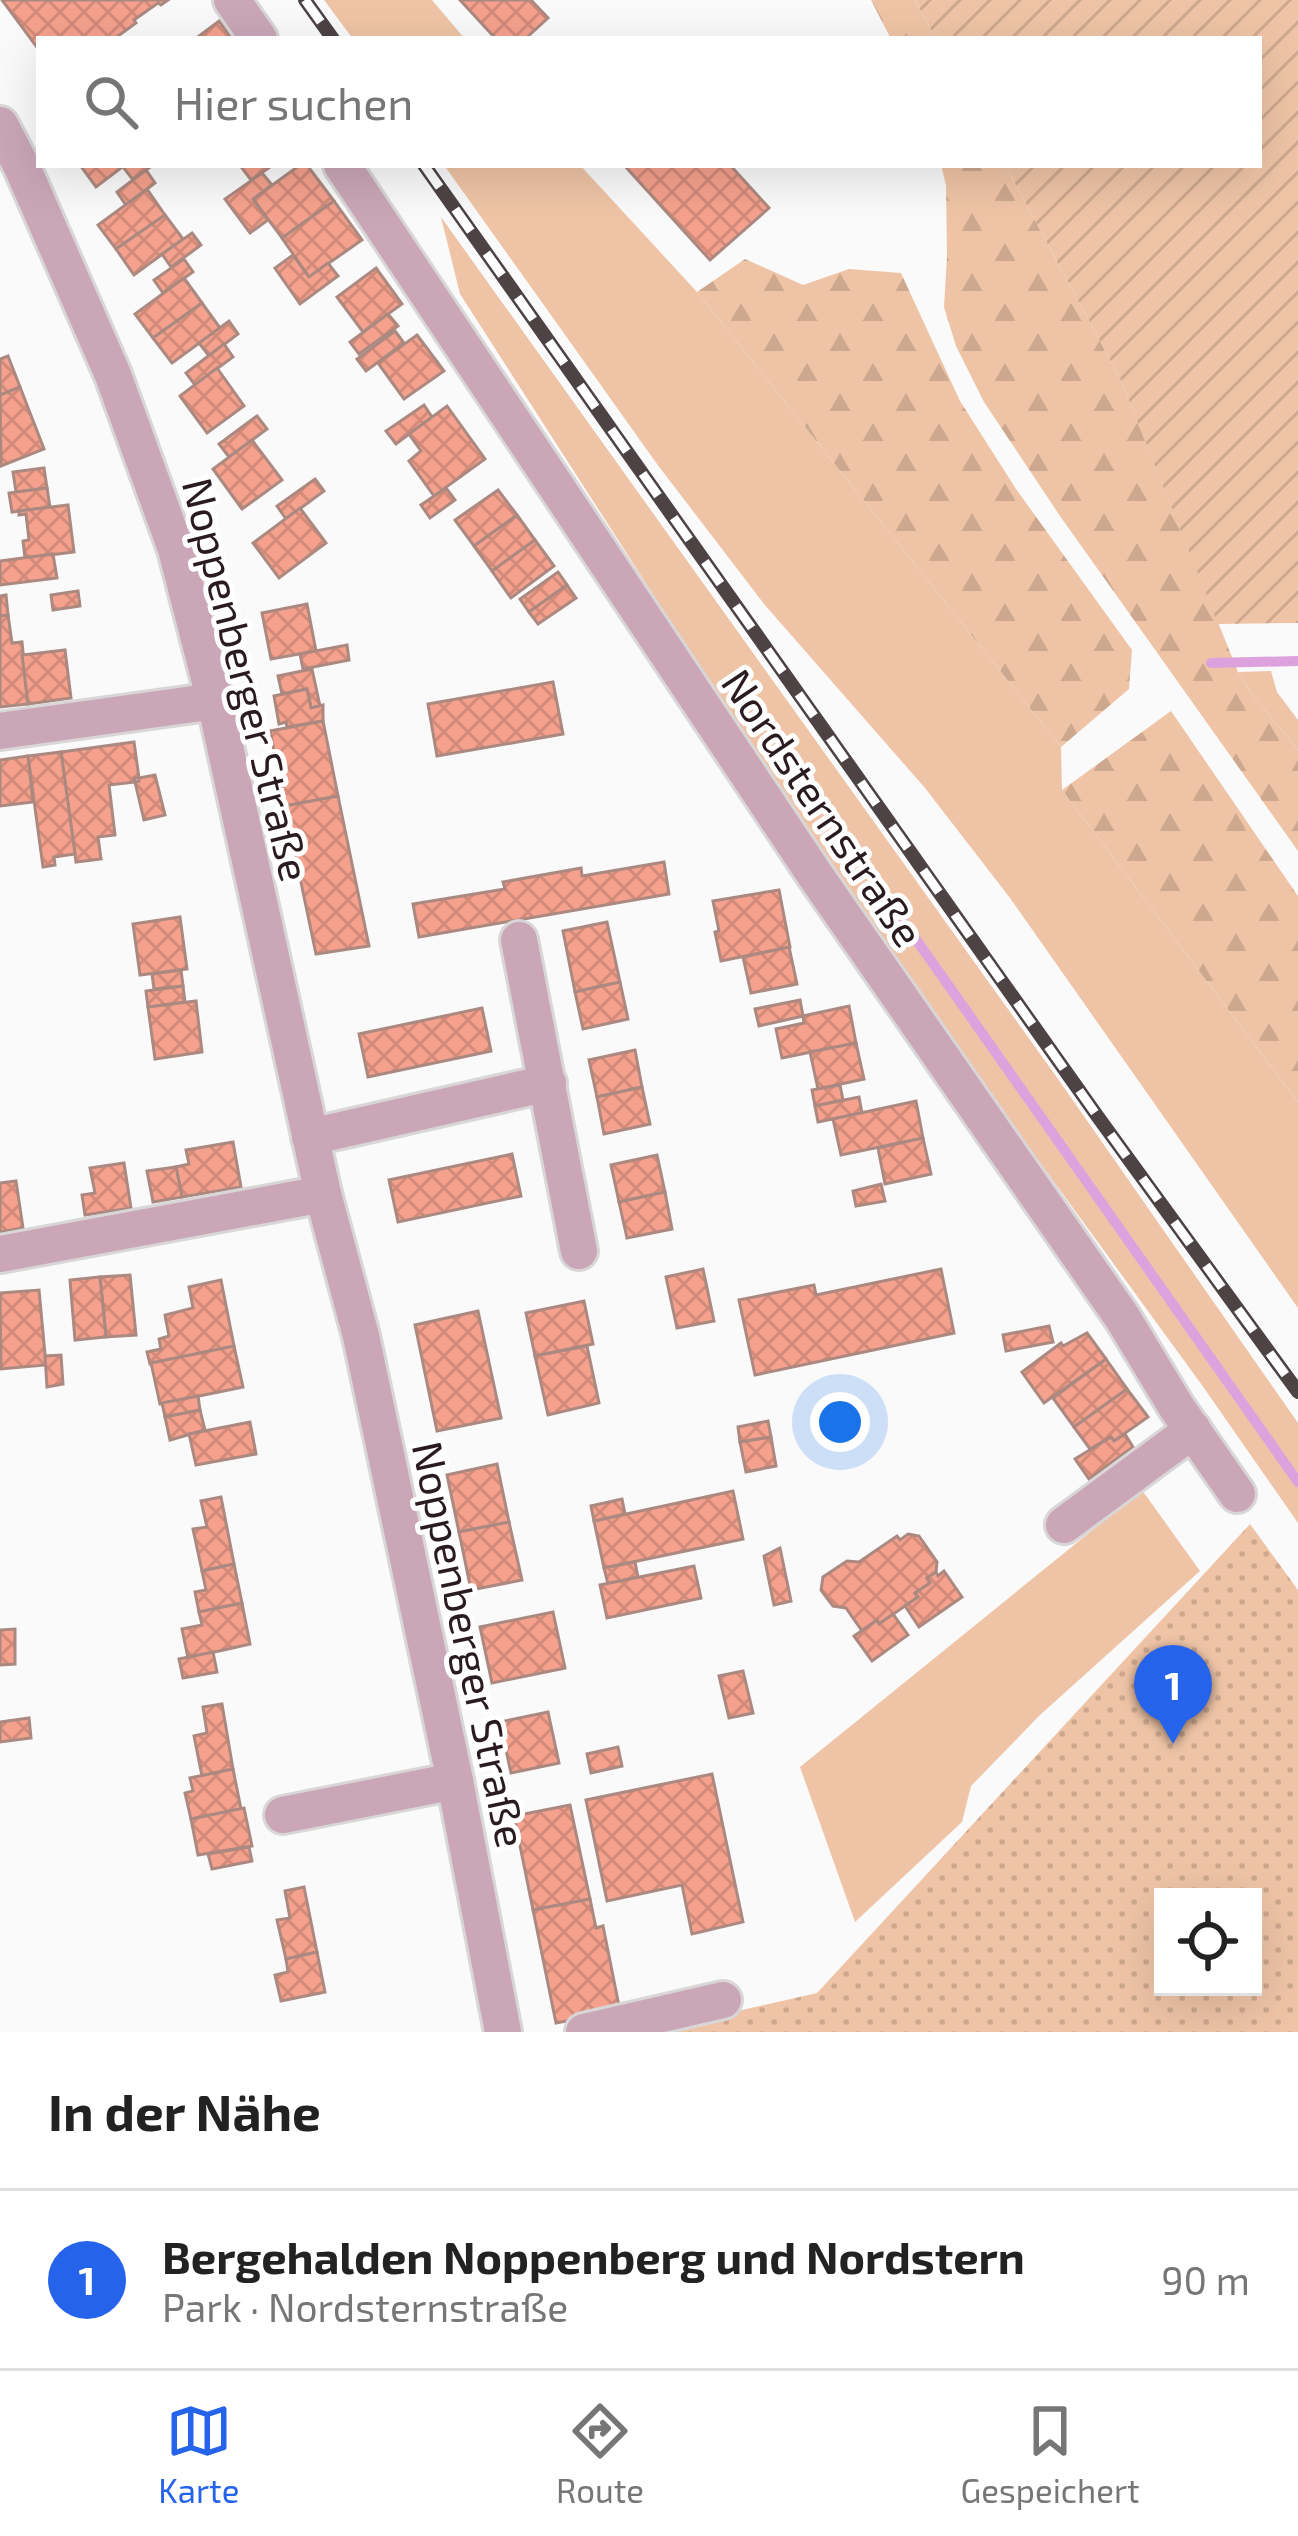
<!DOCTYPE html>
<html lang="de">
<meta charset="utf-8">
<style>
body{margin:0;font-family:"Exo 2",sans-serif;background:#f6f6f6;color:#222}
.controls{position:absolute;right:36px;bottom:36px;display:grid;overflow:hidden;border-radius:0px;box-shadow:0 12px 48px #0002}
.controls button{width:108px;height:108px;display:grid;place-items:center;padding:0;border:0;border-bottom:3px solid #e0e0e0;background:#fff;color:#222;font:60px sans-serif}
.you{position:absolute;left:840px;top:1422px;width:42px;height:42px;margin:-30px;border:9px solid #fff;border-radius:50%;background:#1a73e8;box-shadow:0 0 0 18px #1a73e833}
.badge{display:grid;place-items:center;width:78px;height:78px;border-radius:50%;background:#2563eb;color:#fff;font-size:39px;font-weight:700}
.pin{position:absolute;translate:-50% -99px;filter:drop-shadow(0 3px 6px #0008)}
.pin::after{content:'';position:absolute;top:63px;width:42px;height:36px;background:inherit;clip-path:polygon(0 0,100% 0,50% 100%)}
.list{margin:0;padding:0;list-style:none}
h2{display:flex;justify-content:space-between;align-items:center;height:156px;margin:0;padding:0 48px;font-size:51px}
h2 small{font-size:39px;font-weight:400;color:#767676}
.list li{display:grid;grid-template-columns:78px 1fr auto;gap:36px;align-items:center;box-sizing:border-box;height:180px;padding:0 48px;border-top:3px solid #e0e0e0}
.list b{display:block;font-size:45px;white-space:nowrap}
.list p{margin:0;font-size:39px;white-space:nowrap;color:#767676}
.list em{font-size:39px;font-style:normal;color:#767676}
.icon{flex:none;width:66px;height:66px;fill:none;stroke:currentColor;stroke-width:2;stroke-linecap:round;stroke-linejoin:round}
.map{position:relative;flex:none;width:1298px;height:2032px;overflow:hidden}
.search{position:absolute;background:#fff;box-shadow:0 12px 48px #0002;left:36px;right:36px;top:36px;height:132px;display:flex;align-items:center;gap:30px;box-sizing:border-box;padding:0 42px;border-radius:0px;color:#767676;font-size:45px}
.sheet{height:336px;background:#fff}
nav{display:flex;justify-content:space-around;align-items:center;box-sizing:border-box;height:168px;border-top:3px solid #e0e0e0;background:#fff;font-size:33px;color:#767676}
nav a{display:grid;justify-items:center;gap:6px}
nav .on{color:#2563eb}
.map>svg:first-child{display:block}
</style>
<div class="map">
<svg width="1298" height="2032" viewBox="0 0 1298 2032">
<defs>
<pattern id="forest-firs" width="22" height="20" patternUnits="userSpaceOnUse" patternTransform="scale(3)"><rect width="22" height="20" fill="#efc4a6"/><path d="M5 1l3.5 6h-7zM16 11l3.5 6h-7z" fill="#cda88e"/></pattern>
<pattern id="park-dots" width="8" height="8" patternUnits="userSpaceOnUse" patternTransform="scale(3)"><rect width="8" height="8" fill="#efc4a6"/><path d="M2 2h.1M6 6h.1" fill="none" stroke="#cda88e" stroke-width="1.8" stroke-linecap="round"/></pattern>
<pattern id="garden-furrows" width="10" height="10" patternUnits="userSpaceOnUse" patternTransform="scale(3)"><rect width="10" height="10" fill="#efc4a6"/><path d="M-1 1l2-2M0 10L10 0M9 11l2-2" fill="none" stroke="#cda88e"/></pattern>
<pattern id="building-cross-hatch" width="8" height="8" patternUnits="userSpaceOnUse" patternTransform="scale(3)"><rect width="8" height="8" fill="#f5a18d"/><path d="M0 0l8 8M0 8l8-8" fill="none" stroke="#d28a79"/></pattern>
</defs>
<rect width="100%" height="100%" fill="#fafafa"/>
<g fill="#efc4a6">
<polygon points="324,0 432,0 465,39 353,39"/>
<polygon points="444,165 580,165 697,292 1061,747 1062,790 1298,1102 1298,1308 1010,898 925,788 764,604 657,464"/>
<polygon points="441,217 1058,1079 1298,1423 1298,1523 1204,1388 982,1083 838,873 658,602 460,294"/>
<polygon points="1271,671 1277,692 1298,720 1298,750 1251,693 1238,672"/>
<polygon points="1142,1490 1200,1571 1040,1715 971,1786 962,1822 855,1922 800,1767"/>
</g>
<g fill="url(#forest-firs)">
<polygon points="871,0 915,0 936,39 891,39"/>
<polygon points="941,165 1005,165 1120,378 1238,672 1251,693 1298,750 1298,851 1060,516 984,402 956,346 944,307 947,256 946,185"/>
<polygon points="745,259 803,285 849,269 901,273 960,401 1016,489 1132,650 1129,689 1061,747 697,292"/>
<polygon points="1171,711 1298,896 1298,1102 1062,790"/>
</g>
<path fill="url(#park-dots)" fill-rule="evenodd" d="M1250,1524L1298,1590V2032H645L817,1993ZM1163,1897H1253V1987H1163Z"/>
<polygon fill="url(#garden-furrows)" points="915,0 1298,0 1298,623 1218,624 1120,378 1005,165 1259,165 1259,39 936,39"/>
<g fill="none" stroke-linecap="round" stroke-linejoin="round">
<g stroke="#dda2dd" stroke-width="10">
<polyline points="1211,663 1298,661"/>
<polyline points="889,901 1298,1482"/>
</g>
</g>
<g fill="url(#building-cross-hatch)" stroke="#ac8980" stroke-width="3">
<polygon points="2,0 168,0 161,5 158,3 134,20 136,23 114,39 39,39 39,50"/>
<polygon points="460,0 531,0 548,18 525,39 496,39"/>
<polygon points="219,21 232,39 195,39"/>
<polygon points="80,165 125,165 96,187"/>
<polygon points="125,165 153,165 133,180 123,167"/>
<polygon points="246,165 273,165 251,180 242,168"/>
<polygon points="300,165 307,165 334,201 282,238 253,199"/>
<polygon points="624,165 730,165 769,208 710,260"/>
<polygon points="146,170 155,183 126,205 117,192"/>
<polygon points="262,173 272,185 253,199 268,220 250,233 225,199"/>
<polygon points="147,189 165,215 116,249 98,225"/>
<polygon points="334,201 362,240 309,277 282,238"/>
<polygon points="165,215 183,239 134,275 116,249"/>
<polygon points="192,233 201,245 171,267 162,254"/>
<polygon points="293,255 309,277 328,263 338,276 300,304 275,268"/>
<polygon points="184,259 193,272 163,293 154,280"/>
<polygon points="376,268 402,304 363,332 337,297"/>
<polygon points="184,278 202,303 153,338 135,314"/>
<polygon points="202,303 220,328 172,363 153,338"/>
<polygon points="388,314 398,326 359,354 350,342"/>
<polygon points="229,321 238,334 209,356 199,343"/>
<polygon points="395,331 404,343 366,371 357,359"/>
<polygon points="417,335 444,371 404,399 378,363"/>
<polygon points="224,344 233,357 195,385 186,373"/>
<polygon points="8,356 20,387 0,395 0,359"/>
<polygon points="217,368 244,406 207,433 180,396"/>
<polygon points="20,387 44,449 1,466 0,395"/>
<polygon points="424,405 432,417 396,444 386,431"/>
<polygon points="447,406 485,459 434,496 409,461 421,451 409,434"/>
<polygon points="257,416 267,429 229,457 219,444"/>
<polygon points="252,440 282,480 242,509 213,469"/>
<polygon points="44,468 47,488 16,492 13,472"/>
<polygon points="315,479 324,491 286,519 277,506"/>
<polygon points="47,488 50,507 12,512 9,493"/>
<polygon points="446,488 455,500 430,518 421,505"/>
<polygon points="498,490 517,515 474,546 455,520"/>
<polygon points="68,505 74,552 25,558 23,541 29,540 26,514 19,515 19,511"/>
<polygon points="300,508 326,543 279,578 253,543"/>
<polygon points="517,515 535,540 492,571 474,546"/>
<polygon points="535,540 554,566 511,598 492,571"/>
<polygon points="53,554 57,578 0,585 0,561"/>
<polygon points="558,572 567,585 529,612 520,599"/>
<polygon points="567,585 576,598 538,624 529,612"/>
<polygon points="78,591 80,606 53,610 51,595"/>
<polygon points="6,595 8,615 0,616 0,596"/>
<polygon points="307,604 316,651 271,659 262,613"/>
<polygon points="8,615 12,643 22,642 28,704 0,707 0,616"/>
<polygon points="347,645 349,660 303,669 300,654"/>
<polygon points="65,650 71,698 28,704 22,655"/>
<polygon points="312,669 320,706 311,708 307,689 282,694 278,676"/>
<polygon points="553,682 563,734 437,756 428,704"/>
<polygon points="307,689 311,708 323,705 323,721 287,727 286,722 279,724 274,696"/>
<polygon points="323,721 338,796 285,806 270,731"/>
<polygon points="134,742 139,778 134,778 135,782 109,785 115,835 98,837 101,859 76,862 61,752"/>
<polygon points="61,752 75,854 54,857 55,865 43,867 28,756"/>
<polygon points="28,756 33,802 0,806 0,760"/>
<polygon points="155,775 165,815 144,820 135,782 139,781 139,778"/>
<polygon points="338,796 369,946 316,954 285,806"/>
<polygon points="664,862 669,894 419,937 413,904 505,889 503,882 581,868 582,876"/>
<polygon points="779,890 790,947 721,961 715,932 719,931 713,901"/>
<polygon points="180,917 187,969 140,975 133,924"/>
<polygon points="607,922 620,982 575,992 563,931"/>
<polygon points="789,947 797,984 751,993 743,957"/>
<polygon points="181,970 183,986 154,989 152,974"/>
<polygon points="620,982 628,1019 583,1029 575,992"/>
<polygon points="183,986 185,1002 148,1007 146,991"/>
<polygon points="800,1000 803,1016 759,1026 755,1009"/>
<polygon points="196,1001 202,1052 155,1059 148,1007"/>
<polygon points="849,1006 856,1043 782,1058 776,1029 804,1023 803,1016"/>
<polygon points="482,1008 491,1051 368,1077 359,1034"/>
<polygon points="856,1043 864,1079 818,1089 810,1052"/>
<polygon points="635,1050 642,1087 597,1097 589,1060"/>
<polygon points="840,1085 843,1100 815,1106 812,1090"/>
<polygon points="642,1087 650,1124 604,1134 597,1097"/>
<polygon points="859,1097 862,1113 818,1122 815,1106"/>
<polygon points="916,1101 923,1138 841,1155 833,1119"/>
<polygon points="923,1138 931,1174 885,1184 878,1148"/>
<polygon points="233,1142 241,1187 182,1197 176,1167 189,1164 186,1150"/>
<polygon points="512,1154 521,1196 398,1222 389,1180"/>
<polygon points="657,1155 665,1192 619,1202 611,1165"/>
<polygon points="124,1163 131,1208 85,1215 82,1195 95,1193 90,1168"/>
<polygon points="176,1167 182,1197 153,1202 147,1171"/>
<polygon points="16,1181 23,1228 0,1232 0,1183"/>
<polygon points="881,1184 885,1201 856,1206 853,1191"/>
<polygon points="665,1192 672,1229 627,1238 619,1202"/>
<polygon points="703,1269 714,1321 677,1328 666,1277"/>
<polygon points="941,1269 954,1333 755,1375 739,1300 814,1285 816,1295"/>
<polygon points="130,1275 136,1335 106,1337 100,1277"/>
<polygon points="100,1277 106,1337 75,1340 70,1280"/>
<polygon points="221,1280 234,1346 150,1364 147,1352 161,1349 159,1339 169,1336 165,1315 193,1308 189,1287"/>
<polygon points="39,1290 46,1365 1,1369 0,1293"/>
<polygon points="584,1301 593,1344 535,1356 526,1313"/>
<polygon points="478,1311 501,1418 437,1431 415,1325"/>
<polygon points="1049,1326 1053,1342 1006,1351 1003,1335"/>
<polygon points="1087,1333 1106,1359 1044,1403 1022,1372 1061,1343 1063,1346"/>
<polygon points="234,1346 243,1387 160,1404 151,1363"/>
<polygon points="587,1346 599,1403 548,1415 535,1356"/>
<polygon points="61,1355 63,1384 47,1387 45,1356"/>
<polygon points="1106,1359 1127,1389 1074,1427 1053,1398"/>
<polygon points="1127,1389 1148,1417 1114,1441 1111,1437 1090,1449 1074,1427"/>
<polygon points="198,1396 200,1410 165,1417 162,1403"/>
<polygon points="200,1410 205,1430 170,1440 165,1417"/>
<polygon points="768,1421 771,1437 740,1442 738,1427"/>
<polygon points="250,1422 256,1454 196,1465 189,1434"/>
<polygon points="1125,1434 1133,1447 1089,1479 1075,1459 1111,1437 1114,1441"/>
<polygon points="771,1437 776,1466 746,1472 740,1442"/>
<polygon points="497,1464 509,1522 459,1532 447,1475"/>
<polygon points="733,1491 743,1539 604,1568 594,1521"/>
<polygon points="221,1497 234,1564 202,1571 193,1529 207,1527 201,1501"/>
<polygon points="622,1499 625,1514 594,1521 591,1506"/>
<polygon points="509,1522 522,1580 471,1590 459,1532"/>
<polygon points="908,1534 919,1536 937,1562 936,1572 927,1578 930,1583 915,1593 918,1597 879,1624 877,1620 862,1631 846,1608 833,1606 821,1590 823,1577 847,1561 859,1562 897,1536 900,1540"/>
<polygon points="780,1548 791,1601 774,1605 764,1556"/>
<polygon points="635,1562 638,1577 608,1584 604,1568"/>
<polygon points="234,1564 242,1603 199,1612 195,1592 206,1590 202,1571"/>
<polygon points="694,1566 701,1598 607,1618 600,1585"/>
<polygon points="944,1571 962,1597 919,1627 905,1606 918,1597 915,1593 930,1583 927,1578 936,1572 938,1576"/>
<polygon points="242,1603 250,1644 188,1658 182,1629 202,1625 199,1612"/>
<polygon points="553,1612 565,1668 492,1683 480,1627"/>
<polygon points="893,1614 908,1635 872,1661 854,1636 877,1620 879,1624"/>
<polygon points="15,1629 15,1664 0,1665 0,1630"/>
<polygon points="213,1652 217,1672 183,1678 179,1659"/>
<polygon points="743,1671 753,1713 729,1718 719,1676"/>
<polygon points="222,1704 233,1769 202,1776 194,1736 207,1733 203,1707"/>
<polygon points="548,1712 559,1763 511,1773 500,1722"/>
<polygon points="29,1718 31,1738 0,1742 0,1722"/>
<polygon points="618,1747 622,1766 591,1773 587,1754"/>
<polygon points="233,1769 241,1809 191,1819 185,1793 193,1791 190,1778"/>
<polygon points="712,1774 743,1922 692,1934 682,1885 607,1901 586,1800"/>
<polygon points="570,1805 590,1899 533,1910 514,1816"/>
<polygon points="244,1808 252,1846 198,1855 191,1819"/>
<polygon points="249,1847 252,1861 212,1869 208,1854"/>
<polygon points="304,1887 317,1952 286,1959 277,1920 290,1918 285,1891"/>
<polygon points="590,1899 596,1928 603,1926 620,2011 556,2023 533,1910"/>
<polygon points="317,1952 325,1992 281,2001 275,1975 288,1972 286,1959"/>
</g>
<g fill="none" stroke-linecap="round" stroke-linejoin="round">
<g stroke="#d9d6d7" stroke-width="42">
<g id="minor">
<polyline points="232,0 259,39"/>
<polyline points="0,125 22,167 113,375 176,549 215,701 323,1194 361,1336 455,1781 503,2032"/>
<polyline points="342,165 815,875 1122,1317 1177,1408 1237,1494"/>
<polyline points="0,731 215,701"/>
<polyline points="519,940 579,1251"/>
<polyline points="310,1137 548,1083"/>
<polyline points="0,1254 323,1194"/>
<polyline points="1064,1525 1193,1430"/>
<polyline points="283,1815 455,1781"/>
<polyline points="584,2032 723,2000"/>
</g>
</g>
<use href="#minor" stroke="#caa6b6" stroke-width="36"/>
<g stroke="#4e4344" stroke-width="14">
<g id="rail">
<polyline points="305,0 333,39"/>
<polyline points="424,165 1098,1117 1298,1392"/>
</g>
</g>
<use href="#rail" stroke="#fff" stroke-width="9" stroke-dasharray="27" stroke-linecap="butt"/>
</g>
<g text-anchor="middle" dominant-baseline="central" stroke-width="10" stroke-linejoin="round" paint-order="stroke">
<g font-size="42" fill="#2a1c1e" stroke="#fff">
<text transform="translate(248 679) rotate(76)">Noppenberger Straße</text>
<text transform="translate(824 807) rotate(56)">Nordsternstraße</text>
<text transform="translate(471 1644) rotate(78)">Noppenberger Straße</text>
</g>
</g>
</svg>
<div class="controls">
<button><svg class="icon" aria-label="locate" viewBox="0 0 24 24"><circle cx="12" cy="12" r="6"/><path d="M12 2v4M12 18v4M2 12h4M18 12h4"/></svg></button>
</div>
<div class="you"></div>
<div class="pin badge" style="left:1173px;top:1744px">1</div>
<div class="search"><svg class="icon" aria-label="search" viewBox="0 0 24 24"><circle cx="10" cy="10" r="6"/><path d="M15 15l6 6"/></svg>Hier suchen</div>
</div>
<section class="sheet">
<h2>In der Nähe<small></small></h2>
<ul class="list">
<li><span class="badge">1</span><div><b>Bergehalden Noppenberg und Nordstern</b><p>Park · Nordsternstraße</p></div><em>90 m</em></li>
</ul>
</section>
<nav>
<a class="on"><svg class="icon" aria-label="map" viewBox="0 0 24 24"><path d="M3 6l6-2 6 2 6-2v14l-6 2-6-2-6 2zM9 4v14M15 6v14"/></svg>Karte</a>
<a><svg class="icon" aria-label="directions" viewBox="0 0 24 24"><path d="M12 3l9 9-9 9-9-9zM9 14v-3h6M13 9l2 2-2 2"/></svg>Route</a>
<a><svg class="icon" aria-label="saved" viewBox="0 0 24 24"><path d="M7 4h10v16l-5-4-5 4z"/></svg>Gespeichert</a>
</nav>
